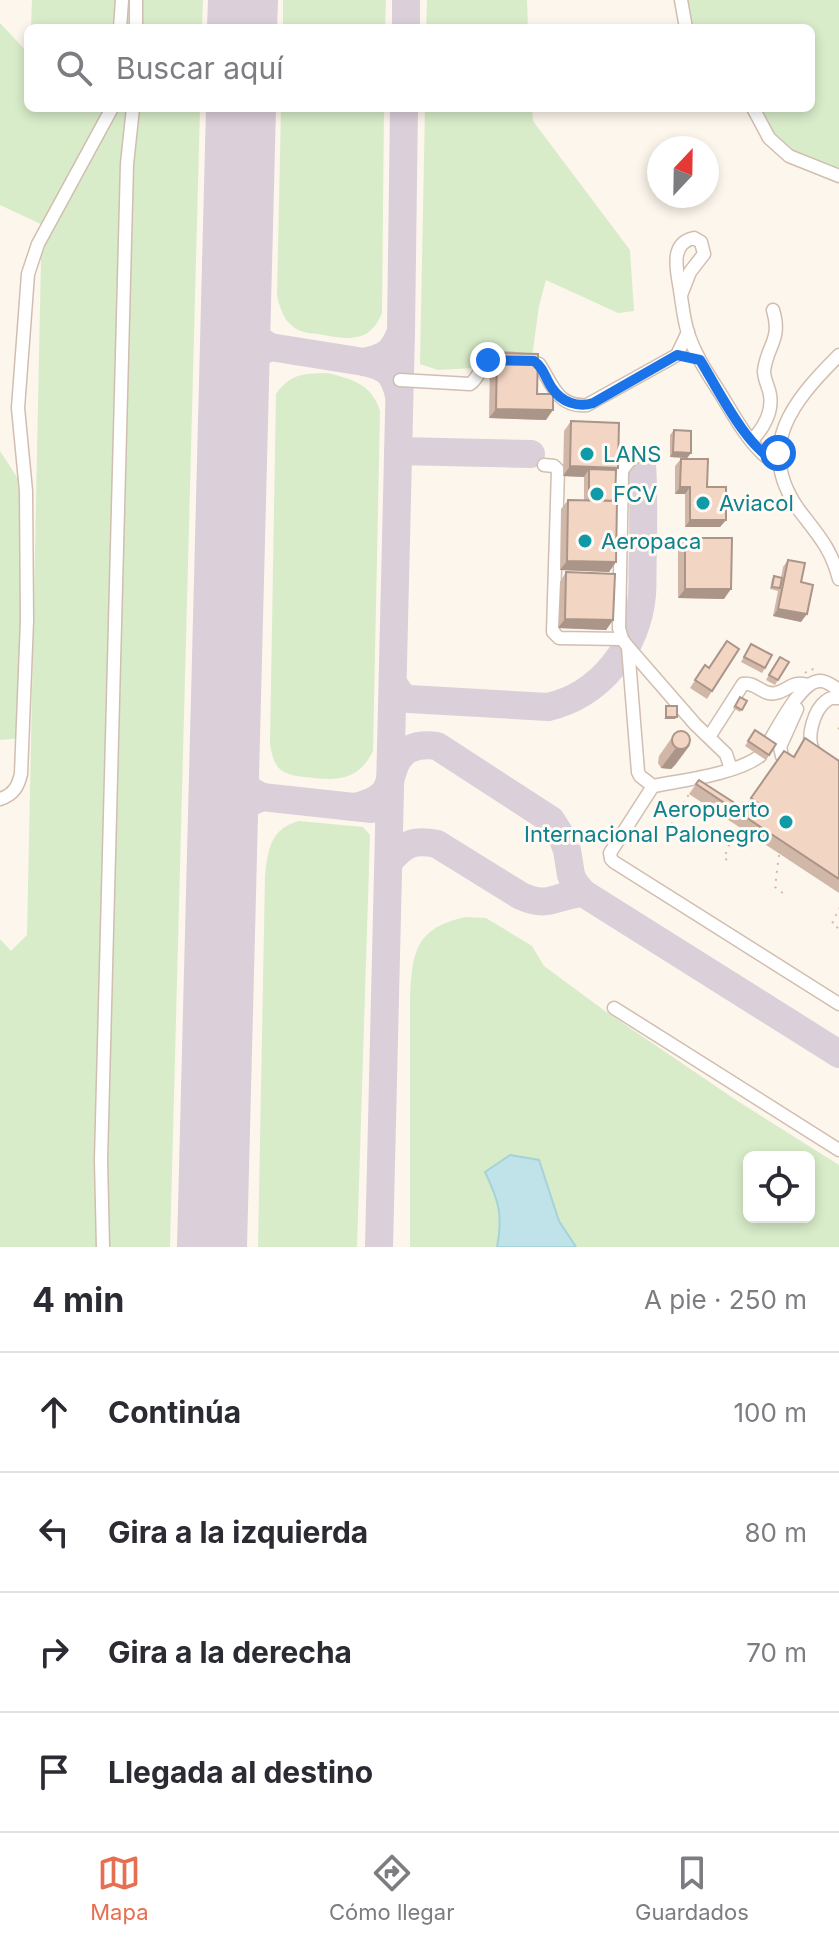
<!DOCTYPE html>
<html lang="es">
<meta charset="utf-8">
<style>
body{margin:0;font-family:Inter,sans-serif;background:#f2f2f3;color:#2b2b33}
.controls{position:absolute;right:24px;bottom:24px;display:grid;overflow:hidden;border-radius:12px;box-shadow:0 4px 12px #0003}
.controls button{width:72px;height:72px;display:grid;place-items:center;padding:0;border:0;border-bottom:2px solid #e1e1e2;background:#fff;color:#2b2b33;font:40px sans-serif}
.compass{position:absolute;left:647px;top:136px;width:72px;height:72px;border-radius:50%;background:#fff;box-shadow:0 4px 12px #0003;rotate:22deg}
.stop{position:absolute;width:24px;height:24px;margin:-18px;border:6px solid #1a73e8;border-radius:50%;background:#fff}
.stop.end{background:#1a73e8;border-color:#fff;box-shadow:0 2px 8px #0008}
.list{margin:0;padding:0;list-style:none}
h2{display:flex;justify-content:space-between;align-items:center;height:104px;margin:0;padding:0 32px;font-size:34px}
h2 small{font-size:26px;font-weight:400;color:#7c7c81}
.list li{display:grid;grid-template-columns:52px 1fr auto;gap:24px;align-items:center;box-sizing:border-box;height:120px;padding:0 32px;border-top:2px solid #e1e1e2}
.list b{display:block;font-size:30px;white-space:nowrap}
.list em{font-size:26px;font-style:normal;color:#7c7c81}
.icon{flex:none;width:44px;height:44px;fill:none;stroke:currentColor;stroke-width:2;stroke-linecap:round;stroke-linejoin:round}
.map{position:relative;flex:none;width:839px;height:1247px;overflow:hidden}
.search{position:absolute;background:#fff;box-shadow:0 4px 12px #0003;left:24px;right:24px;top:24px;height:88px;display:flex;align-items:center;gap:20px;box-sizing:border-box;padding:0 28px;border-radius:12px;color:#7c7c81;font-size:30px}
.sheet{height:584px;background:#fff}
nav{display:flex;justify-content:space-around;align-items:center;box-sizing:border-box;height:112px;border-top:2px solid #e1e1e2;background:#fff;font-size:22px;color:#7c7c81}
nav a{display:grid;justify-items:center;gap:4px}
nav .on{color:#e76f51}
.map>svg:first-child{display:block}
</style>
<div class="map">
<svg width="839" height="1247" viewBox="0 0 839 1247">
<rect width="100%" height="100%" fill="#fdf6ec"/>
<g fill="#d8ecc9" fill-rule="evenodd">
<polygon points="32,0 122,0 120,28 31,28"/>
<polygon points="126,0 203,0 202,28 125,28"/>
<polygon points="283,0 386,0 385,28 283,28"/>
<polygon points="427,0 527,0 528,28 426,28"/>
<polygon points="680,0 839,0 839,176 789,155 753,108 811,108 811,28 685,28"/>
<polygon points="0,23 28,53 28,108 112,108 47,227 0,205"/>
<polygon points="120,108 200,108 170,1247 0,1247 0,939 11,951 27,935 41,259 45,241"/>
<path d="M281,108H384L382,313C369,345 346,339 318,334C307,333 297,332 289,323C282,316 279,304 277,295Z"/>
<polygon points="425,108 532,108 533,121 630,250 634,311 618,313 546,280 539,306 532,357 481,352 473,368 438,370 420,364"/>
<path d="M327,373C352,379 372,384 380,411L373,751C360,778 341,781 314,778C286,775 274,775 270,743L276,394C291,373 303,374 327,373Z"/>
<polygon points="0,451 26,491 23,738 0,740"/>
<path d="M299,821L363,827L370,835L357,1247H258L265,876C268,850 270,829 299,821Z"/>
<path d="M466,917L486,918L532,946L544,966L605,1011L736,1100L839,1165V1247H410V1002C412,955 413,928 466,917ZM749,1157H809V1217H749Z"/>
</g>
<path fill="#bfe3e8" stroke="#a5d3da" stroke-width="2" d="M510,1155L539,1160L559,1221L576,1247H497C503,1215 499,1201 485,1172Z"/>
<g fill="none" stroke-linecap="round" stroke-linejoin="round">
<g stroke="#dbcfda" stroke-width="28">
<polyline points="406,28 406,0"/>
<polyline points="270,347 364,362"/>
<path d="M234,381C241,363 253,356 270,347C251,336 246,330 237,309"/>
<path d="M399,395C393,372 387,367 364,362C386,357 393,353 401,331"/>
<polyline points="398,451 531,454"/>
<path d="M393,683L401,695L409,699L548,707C600,695 637,648 642,595C643,581 642,566 643,551C643,522 644,493 642,464"/>
<polyline points="262,797 372,809"/>
<path d="M354,807C365,805 375,802 383,794C389,787 390,779 393,771C399,749 416,743 437,746L551,820L562,837L567,850L571,875L574,882L583,893"/>
<path d="M222,861C225,842 228,819 244,806C249,802 256,800 262,797C242,788 232,773 224,753"/>
<path d="M389,862C404,844 413,839 437,844L521,896C550,909 555,895 583,893L839,1054"/>
<polyline points="379,1247 401,331 404,108"/>
</g>
<g stroke="#dbcfda" stroke-width="70">
<polyline points="242,28 243,0"/>
<polyline points="212,1247 241,108"/>
</g>
<g stroke="#d1beb0" stroke-width="15">
<g id="minor">
<polyline points="681,0 686,28"/>
<polyline points="120,28 122,0"/>
<polyline points="136,28 136,0"/>
<polyline points="753,108 769,138 789,156 839,176"/>
<path d="M681,295L690,272L704,254L701,242L694,238C671,243 676,266 679,284C682,300 683,318 688,333C695,355 708,374 720,393C733,414 745,437 763,454C767,458 773,461 779,463"/>
<path d="M839,355C793,401 754,447 799,510C818,535 831,548 839,579"/>
<path d="M400,380L470,384C479,378 479,369 486,362C493,355 530,360 539,364C552,383 557,408 587,405L677,355L688,332"/>
<path d="M752,440C763,429 773,412 770,395C769,387 764,380 764,371C767,345 782,340 773,310"/>
<path d="M649,454C636,454 629,459 622,471L619,628L622,639L628,647L695,724L726,754L731,769"/>
<polyline points="544,465 554,466 558,470 553,632 559,638 622,639"/>
<path d="M628,647L638,772L640,776L653,786C684,780 736,774 760,756"/>
<path d="M839,698C833,698 831,697 826,701C814,710 806,737 813,750C818,760 830,765 839,771"/>
<path d="M709,737L743,684C757,682 762,696 776,693C790,690 791,680 809,685"/>
<path d="M767,745C777,730 801,679 821,681C827,681 834,687 839,690"/>
<polyline points="789,763 782,756 780,747 797,709"/>
<polyline points="653,786 610,853 611,859 614,862 839,1004"/>
<path d="M0,799C13,795 18,787 21,774L27,620L26,491L18,408L28,274L38,244L112,108"/>
<polyline points="614,1008 839,1150"/>
<polyline points="103,1247 101,1160 127,164 133,108"/>
</g>
</g>
<g stroke="#d9b8a5" stroke-width="2" stroke-dasharray="2 6" stroke-linecap="butt">
<polyline points="805,673 810,669 817,670"/>
<polyline points="838,728 839,729"/>
<polyline points="677,829 671,825 689,794"/>
<polyline points="779,855 775,887 784,894"/>
<polyline points="727,860 724,858 736,827"/>
<polyline points="838,928 832,924 839,908"/>
</g>
<use href="#minor" stroke="#fff" stroke-width="12"/>
</g>
<g fill="#d1b7a8">
<polygon points="497,353 537,394 546,420 489,418 490,363"/>
<polygon points="571,421 618,468 616,470 616,562 609,572 560,570 561,509 568,500 584,500 584,477 563,476 564,431"/>
<polygon points="674,430 691,453 687,458 670,457 670,435"/>
<polygon points="681,459 707,487 726,520 720,527 685,527 685,494 675,494 675,466"/>
<polygon points="685,538 724,599 678,598 678,547"/>
<polygon points="788,560 801,582 801,622 773,616 778,591 770,589 772,579 774,576 781,578 783,567"/>
<polygon points="566,572 613,620 606,630 558,628 560,582"/>
<polygon points="751,644 765,668 762,673 741,662"/>
<polygon points="739,649 707,699 690,688 705,665 709,668"/>
<polygon points="776,662 778,680 775,685 766,680"/>
<polygon points="740,697 747,701 740,712 733,708"/>
<polygon points="755,730 776,744 766,760 745,746"/>
<polygon points="673,736 690,745 675,765 671,769 661,768 658,763 659,756"/>
<polygon points="805,738 839,761 839,893 689,794 699,780 741,807 746,805 784,751 793,757"/>
</g>
<g fill="#aa9588">
<polygon points="496,409 553,410 546,420 489,418"/>
<polygon points="673,452 691,453 687,458 670,457"/>
<polygon points="570,466 618,468 611,477 589,469 584,477 563,476"/>
<polygon points="680,487 690,487 685,494 675,494"/>
<polygon points="690,520 726,520 720,527 685,527"/>
<polygon points="567,561 616,562 609,572 560,570"/>
<polygon points="685,589 731,589 724,599 678,598"/>
<polygon points="778,609 807,614 801,622 773,616"/>
<polygon points="565,619 613,620 606,630 558,628"/>
<polygon points="666,717 677,717 675,719 664,719"/>
<polygon points="690,745 675,765 671,769 661,768 676,748"/>
</g>
<g fill="#f3d5c3" stroke="#aa9588" stroke-width="2">
<polygon points="497,353 538,354 537,394 553,394 553,410 496,409"/>
<polygon points="571,421 619,423 618,468 570,466"/>
<polygon points="674,430 691,431 691,453 673,452"/>
<polygon points="681,459 708,459 707,487 726,487 726,520 690,520 690,487 680,487"/>
<polygon points="589,469 616,470 615,501 589,500"/>
<polygon points="568,500 617,501 616,562 567,561"/>
<polygon points="685,538 732,538 731,589 685,589"/>
<polygon points="788,560 805,563 801,582 813,585 807,614 778,609"/>
<polygon points="566,572 615,574 613,620 565,619"/>
<polygon points="774,576 782,578 780,588 772,587"/>
<polygon points="727,641 739,649 712,691 695,680 705,665 709,668"/>
<polygon points="751,644 772,655 765,668 744,657"/>
<polygon points="780,657 789,662 778,680 769,675"/>
<polygon points="740,697 747,701 742,710 735,706"/>
<rect x="666" y="706" width="11" height="11"/>
<polygon points="755,730 776,744 769,755 748,741"/>
<circle cx="681" cy="740" r="9"/>
<polygon points="805,738 839,761 839,879 696,784 699,780 741,807 743,803 754,810 758,803 751,798 784,751 794,757"/>
</g>
<g fill="none" stroke-linecap="round" stroke-linejoin="round">
<path stroke="#1a73e8" stroke-width="10" d="M488,360L534,361C544,368 545,378 552,388C561,402 578,408 593,403L677,355L700,360C718,389 747,450 779,463L778,453"/>
</g>
<g fill="#0f9aa8" stroke="#fffaf3" stroke-width="3">
<circle cx="587" cy="454" r="8"/>
<circle cx="597" cy="494" r="8"/>
<circle cx="703" cy="503" r="8"/>
<circle cx="585" cy="541" r="8"/>
<circle cx="786" cy="822" r="8"/>
</g>
<g text-anchor="middle" dominant-baseline="central" stroke-width="6" stroke-linejoin="round" paint-order="stroke">
<g font-size="22" fill="#0d838f" stroke="#fffaf3" text-anchor="start">
<text x="603" y="454">LANS</text>
<text x="613" y="494">FCV</text>
<text x="719" y="503">Aviacol</text>
<text x="601" y="541">Aeropaca</text>
<text x="770" y="809" text-anchor="end">Aeropuerto<tspan x="770" dy="25">Internacional Palonegro</tspan></text>
</g>
</g>
</svg>
<div class="controls">
<button><svg class="icon" aria-label="locate" viewBox="0 0 24 24"><circle cx="12" cy="12" r="6"/><path d="M12 2v4M12 18v4M2 12h4M18 12h4"/></svg></button>
</div>
<svg class="compass" viewBox="-18 -18 36 36"><path d="M0-13l5 13h-10z" fill="#e53935"/><path d="M0 13l5-13h-10z" fill="#7c7c81"/></svg>
<div class="stop" style="left:778px;top:453px"></div>
<div class="stop end" style="left:488px;top:360px"></div>
<div class="search"><svg class="icon" aria-label="search" viewBox="0 0 24 24"><circle cx="10" cy="10" r="6"/><path d="M15 15l6 6"/></svg>Buscar aquí</div>
</div>
<section class="sheet">
<h2>4 min<small>A pie · 250 m</small></h2>
<ul class="list">
<li><svg class="icon" aria-label="ahead" viewBox="0 0 24 24"><path d="M12 20V5M6 11l6-6 6 6"/></svg><div><b>Continúa</b></div><em>100 m</em></li>
<li><svg class="icon" aria-label="left" viewBox="0 0 24 24"><path d="M17 20v-9H6M10 6l-5 5 5 5"/></svg><div><b>Gira a la izquierda</b></div><em>80 m</em></li>
<li><svg class="icon" aria-label="right" viewBox="0 0 24 24"><path d="M7 20v-9h11M14 6l5 5-5 5"/></svg><div><b>Gira a la derecha</b></div><em>70 m</em></li>
<li><svg class="icon" aria-label="arrive" viewBox="0 0 24 24"><path d="M6 21V4h12l-3 4 3 4H6"/></svg><div><b>Llegada al destino</b></div></li>
</ul>
</section>
<nav>
<a class="on"><svg class="icon" aria-label="map" viewBox="0 0 24 24"><path d="M3 6l6-2 6 2 6-2v14l-6 2-6-2-6 2zM9 4v14M15 6v14"/></svg>Mapa</a>
<a><svg class="icon" aria-label="directions" viewBox="0 0 24 24"><path d="M12 3l9 9-9 9-9-9zM9 14v-3h6M13 9l2 2-2 2"/></svg>Cómo llegar</a>
<a><svg class="icon" aria-label="saved" viewBox="0 0 24 24"><path d="M7 4h10v16l-5-4-5 4z"/></svg>Guardados</a>
</nav>
